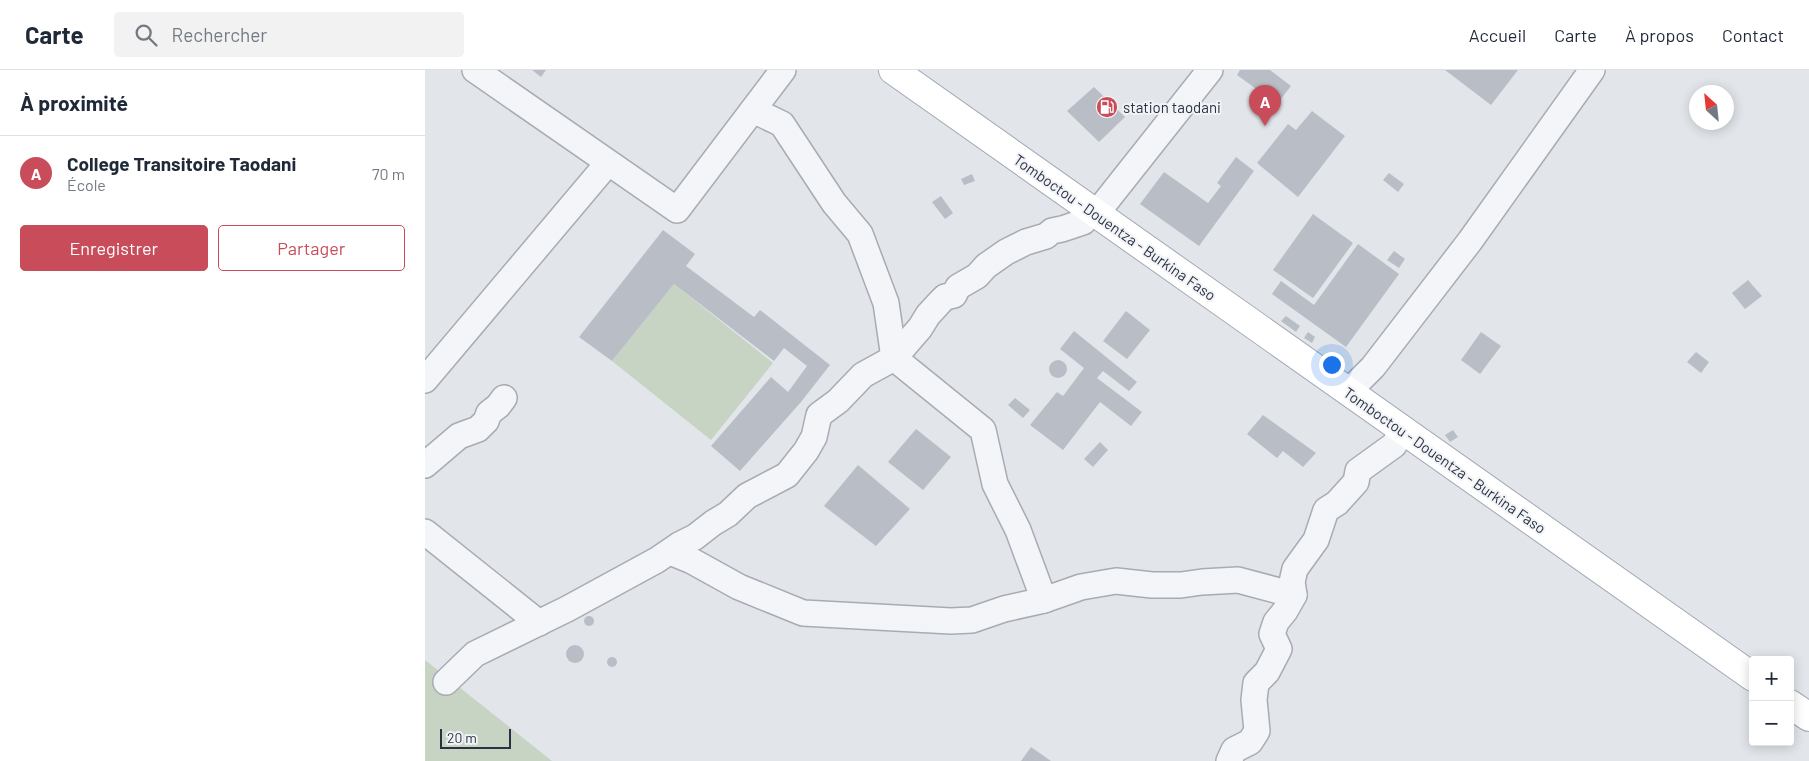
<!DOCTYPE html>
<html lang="fr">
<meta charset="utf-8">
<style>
body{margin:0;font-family:Barlow,sans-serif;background:#f2f2f3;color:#1f2937}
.controls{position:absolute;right:15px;bottom:15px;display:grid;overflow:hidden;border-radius:5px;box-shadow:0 2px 12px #0003}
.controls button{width:45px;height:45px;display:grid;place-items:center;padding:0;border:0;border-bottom:1px solid #e0e1e3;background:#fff;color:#1f2937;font:25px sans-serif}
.compass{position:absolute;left:1264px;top:15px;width:45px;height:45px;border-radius:50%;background:#fff;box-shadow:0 2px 12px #0003;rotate:333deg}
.scale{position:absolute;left:15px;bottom:12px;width:71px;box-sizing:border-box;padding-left:5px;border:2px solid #2a3241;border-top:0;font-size:14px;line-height:18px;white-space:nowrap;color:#2a3241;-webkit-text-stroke:4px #f1f3f7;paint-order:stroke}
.you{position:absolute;left:906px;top:294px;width:18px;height:18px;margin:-12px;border:4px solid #fff;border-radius:50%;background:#1a73e8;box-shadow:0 0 0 8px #1a73e833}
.badge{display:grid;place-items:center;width:32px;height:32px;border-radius:50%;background:#c94c5b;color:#fff;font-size:16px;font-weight:700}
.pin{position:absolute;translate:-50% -41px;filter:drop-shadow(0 1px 2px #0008)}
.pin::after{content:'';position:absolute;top:26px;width:18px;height:15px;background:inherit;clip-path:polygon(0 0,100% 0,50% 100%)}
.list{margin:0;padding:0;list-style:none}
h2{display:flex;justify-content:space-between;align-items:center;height:65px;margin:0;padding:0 20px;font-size:21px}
h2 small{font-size:16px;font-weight:400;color:#747a83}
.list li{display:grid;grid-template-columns:32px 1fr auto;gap:15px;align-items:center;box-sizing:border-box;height:75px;padding:0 20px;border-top:1px solid #e0e1e3}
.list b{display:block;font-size:19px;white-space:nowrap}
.list p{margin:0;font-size:16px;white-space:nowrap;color:#747a83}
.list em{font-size:16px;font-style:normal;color:#747a83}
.actions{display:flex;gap:10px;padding:15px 20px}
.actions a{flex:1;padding:11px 0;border:1px solid #c94c5b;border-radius:5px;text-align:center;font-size:18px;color:#c94c5b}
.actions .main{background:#c94c5b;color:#fff}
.icon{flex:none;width:28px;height:28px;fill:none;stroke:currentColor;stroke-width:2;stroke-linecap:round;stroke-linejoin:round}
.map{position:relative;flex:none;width:1384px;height:691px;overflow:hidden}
header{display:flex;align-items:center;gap:30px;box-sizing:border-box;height:70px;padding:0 25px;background:#fff;border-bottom:1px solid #e0e1e3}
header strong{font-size:24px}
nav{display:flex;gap:28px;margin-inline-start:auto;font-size:18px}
.search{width:350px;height:45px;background:#f2f2f3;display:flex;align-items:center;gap:12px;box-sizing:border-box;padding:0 18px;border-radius:5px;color:#747a83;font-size:19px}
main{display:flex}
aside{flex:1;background:#fff}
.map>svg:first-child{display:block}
</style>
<header>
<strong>Carte</strong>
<div class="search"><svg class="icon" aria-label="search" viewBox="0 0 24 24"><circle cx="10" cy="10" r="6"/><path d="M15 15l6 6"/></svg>Rechercher</div>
<nav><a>Accueil</a><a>Carte</a><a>À propos</a><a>Contact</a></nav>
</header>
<main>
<aside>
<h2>À proximité<small></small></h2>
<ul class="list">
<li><span class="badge">A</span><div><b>College Transitoire Taodani</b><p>École</p></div><em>70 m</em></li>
</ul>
<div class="actions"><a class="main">Enregistrer</a><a>Partager</a></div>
</aside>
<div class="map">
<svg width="1384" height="691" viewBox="0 0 1384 691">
<rect width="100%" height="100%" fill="#e2e5ea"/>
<g fill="#c7d3c3">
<polygon points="249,214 348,293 286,370 187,291"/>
<polygon points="0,590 127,691 0,691"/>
</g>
<g fill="#b9bec6">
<polygon points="107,0 121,0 116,7"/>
<polygon points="815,0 845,0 866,16 852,34 812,5"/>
<polygon points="1020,0 1093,0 1066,35"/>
<polygon points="669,17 700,47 674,72 642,41"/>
<polygon points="887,41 920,66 873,127 832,93 863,54 871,60"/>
<polygon points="811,87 829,101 774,176 715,134 739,102 783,133 796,116 792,113"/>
<polygon points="964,103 979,114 973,122 958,110"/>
<polygon points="547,104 550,111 539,115 536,109"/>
<polygon points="516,126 528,143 520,149 507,132"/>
<polygon points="888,144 928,173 888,228 848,200"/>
<polygon points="238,160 270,184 261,196 329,247 335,240 405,295 376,332 315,401 286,376 346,307 363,322 382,296 359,278 349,291 249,214 187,291 154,267"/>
<polygon points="933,174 974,204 921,277 847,224 856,211 889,235"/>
<polygon points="969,181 980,189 974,198 962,190"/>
<polygon points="1323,210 1337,226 1320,239 1307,223"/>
<polygon points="701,241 725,260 702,289 678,271"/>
<polygon points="861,246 875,256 871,262 856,251"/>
<polygon points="649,261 712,312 704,321 678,301 672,308 717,342 706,356 675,332 638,380 605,355 632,322 638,326 659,298 635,279"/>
<polygon points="883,262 890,267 887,273 879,268"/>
<polygon points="1056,262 1076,276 1055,304 1036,290"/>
<polygon points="1271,282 1284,292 1276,303 1262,292"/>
<circle cx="633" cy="299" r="9"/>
<polygon points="590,328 605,340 598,348 583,335"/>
<polygon points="838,345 891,383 878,397 858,381 852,388 822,364"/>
<polygon points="491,359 526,387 498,420 463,392"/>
<polygon points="1028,360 1033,367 1025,372 1020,365"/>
<polygon points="675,372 683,380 668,397 659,389"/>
<polygon points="433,395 485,439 451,476 399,436"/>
<circle cx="164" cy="551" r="5"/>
<circle cx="150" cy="584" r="9"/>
<circle cx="187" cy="592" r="5"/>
<polygon points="606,677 626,691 596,691"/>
</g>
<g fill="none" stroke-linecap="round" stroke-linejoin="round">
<g stroke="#a7acb4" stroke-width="28">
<g id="minor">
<polyline points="50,0 252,140 358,0"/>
<polyline points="328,40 357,54 409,133 435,164 461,233 469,288 558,360 570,414 593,460 619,530"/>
<polyline points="671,144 785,0"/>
<polyline points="0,310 183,93"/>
<polyline points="923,322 948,297 1045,171 1167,0"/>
<polyline points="0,395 34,366 53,359 61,351 64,343 73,336 79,328"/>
<polyline points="0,462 114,553"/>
<polyline points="245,482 267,491 314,517 378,543 526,551 547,550 579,539 619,530 656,517 691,511 727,515 756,515 777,512 813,510 869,525"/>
<polyline points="21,612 50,584 142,539 232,490 254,475 270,467 288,453 303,444 322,426 362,405 381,381 389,367 394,345 413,331 438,305 469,288 495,258 503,245 515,232 520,227 529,225 533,217 552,206 561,196 581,182 601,172 621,166 627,161 637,159 658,152 660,136"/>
<polyline points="804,691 809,680 825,672 832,661 829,630 831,613 842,602 854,579 847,564 851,552 860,541 869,525 867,512 870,499 891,470 901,440 912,433 931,412 933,401 969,375 978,360"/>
</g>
</g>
<g stroke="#a1a9b5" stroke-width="30">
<g id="primary">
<polyline points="468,0 1328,607"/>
<polyline points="1365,634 1384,647"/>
</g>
</g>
<use href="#minor" stroke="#f4f5f8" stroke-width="25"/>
<use href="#primary" stroke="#fff" stroke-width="28"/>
</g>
<defs>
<g id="fuel-disc" transform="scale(1.125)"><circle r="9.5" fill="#c94c5b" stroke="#f1f3f7"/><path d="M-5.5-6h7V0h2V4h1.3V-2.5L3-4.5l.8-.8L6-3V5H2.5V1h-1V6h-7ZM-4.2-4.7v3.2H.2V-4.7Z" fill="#fff"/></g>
</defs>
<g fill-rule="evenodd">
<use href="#fuel-disc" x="682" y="37"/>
</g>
<g text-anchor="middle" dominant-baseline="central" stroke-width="4" stroke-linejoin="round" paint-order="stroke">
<g font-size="15" fill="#2a3241" stroke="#f1f3f7" text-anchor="start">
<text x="698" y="37">station taodani</text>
</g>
<g font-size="15" fill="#2a3241" stroke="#f1f3f7">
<text transform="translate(690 157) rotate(35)">Tomboctou - Douentza - Burkina Faso</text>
<text transform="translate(1020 390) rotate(35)">Tomboctou - Douentza - Burkina Faso</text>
</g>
</g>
</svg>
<div class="controls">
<button>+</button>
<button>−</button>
</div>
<svg class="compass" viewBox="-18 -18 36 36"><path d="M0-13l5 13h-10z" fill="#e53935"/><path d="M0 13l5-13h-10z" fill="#747a83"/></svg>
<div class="scale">20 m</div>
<div class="you"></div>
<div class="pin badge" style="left:840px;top:56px">A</div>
</div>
</main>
